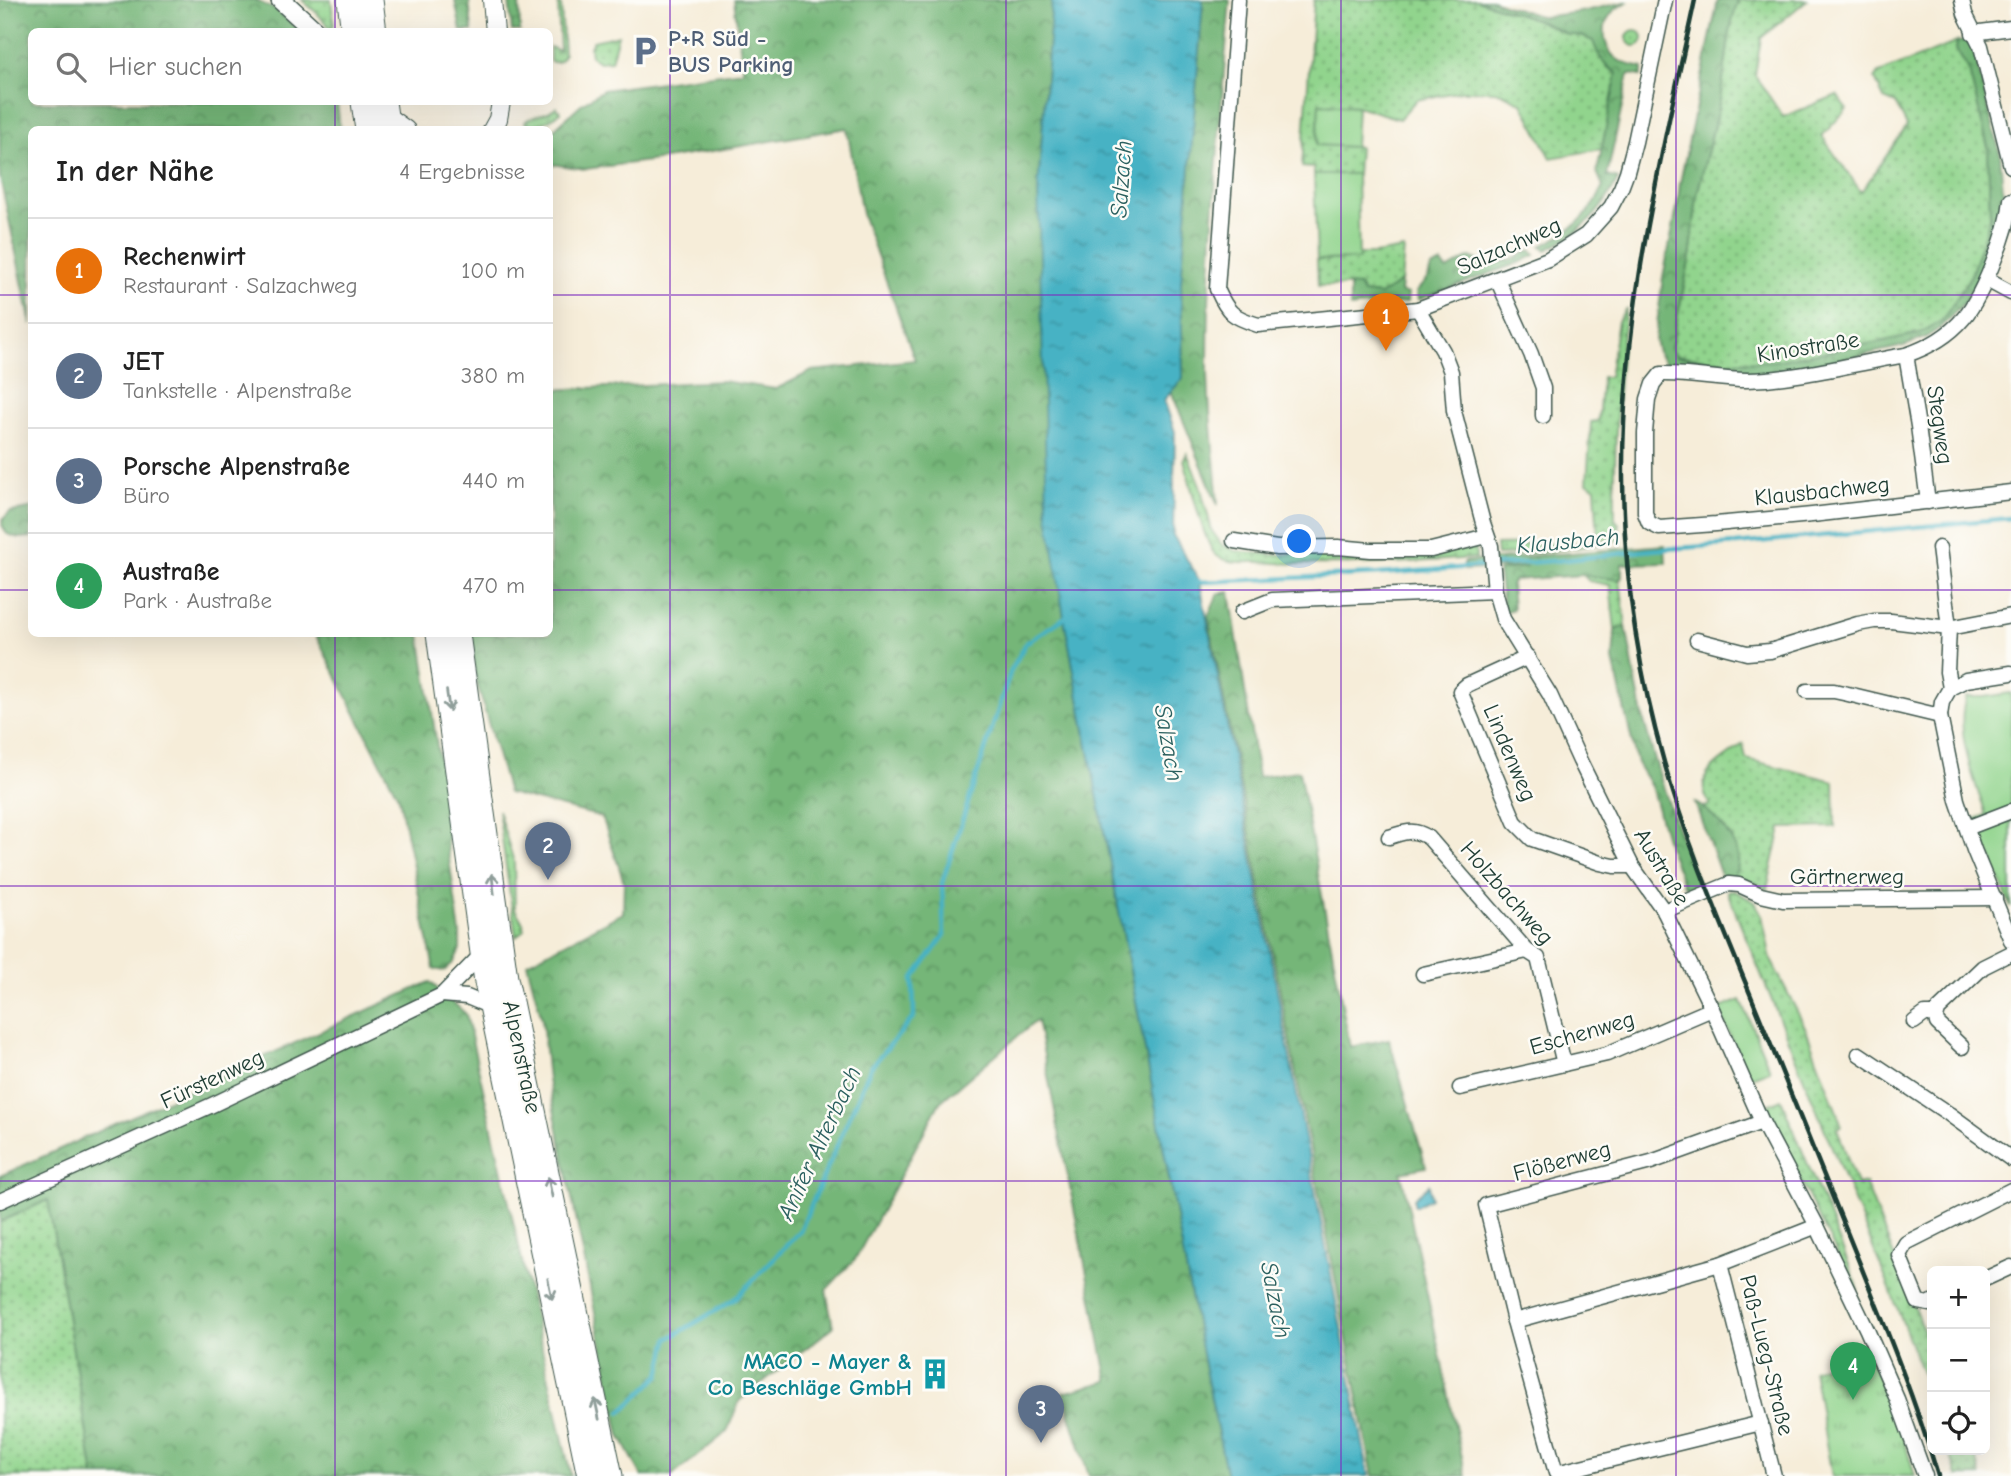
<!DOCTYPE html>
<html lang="de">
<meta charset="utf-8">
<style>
body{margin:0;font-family:"Comic Neue",sans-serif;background:#f2f2f2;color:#222}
.controls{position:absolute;right:21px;bottom:21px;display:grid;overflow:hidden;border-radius:10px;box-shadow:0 7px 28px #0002}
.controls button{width:63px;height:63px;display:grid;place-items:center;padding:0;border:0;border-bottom:2px solid #e0e0e0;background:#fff;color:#222;font:35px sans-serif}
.you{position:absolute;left:1300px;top:542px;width:24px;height:24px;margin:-18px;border:5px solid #fff;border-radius:50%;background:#1a73e8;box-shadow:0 0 0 10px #1a73e833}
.badge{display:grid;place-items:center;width:46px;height:46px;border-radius:50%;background:#c8321e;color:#fff;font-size:23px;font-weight:700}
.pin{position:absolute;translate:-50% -58px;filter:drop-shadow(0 2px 4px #0008)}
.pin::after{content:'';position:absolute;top:37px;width:24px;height:21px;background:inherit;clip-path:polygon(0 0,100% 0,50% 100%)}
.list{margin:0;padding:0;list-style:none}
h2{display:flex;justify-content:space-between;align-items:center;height:91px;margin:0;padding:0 28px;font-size:30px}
h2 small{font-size:23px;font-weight:400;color:#767676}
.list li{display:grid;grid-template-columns:46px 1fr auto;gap:21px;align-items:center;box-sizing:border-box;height:105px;padding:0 28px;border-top:2px solid #e0e0e0}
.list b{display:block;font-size:26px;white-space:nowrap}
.list p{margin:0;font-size:23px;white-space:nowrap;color:#767676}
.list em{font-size:23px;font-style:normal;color:#767676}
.icon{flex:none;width:38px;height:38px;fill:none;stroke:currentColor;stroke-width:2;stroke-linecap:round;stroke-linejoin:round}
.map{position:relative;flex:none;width:2011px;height:1476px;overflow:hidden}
.search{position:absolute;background:#fff;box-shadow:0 7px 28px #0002;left:28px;top:28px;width:525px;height:77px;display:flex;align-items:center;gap:18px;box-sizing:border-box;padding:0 24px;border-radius:10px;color:#767676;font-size:26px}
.panel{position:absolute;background:#fff;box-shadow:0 7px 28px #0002;left:28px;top:126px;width:525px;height:511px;border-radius:10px}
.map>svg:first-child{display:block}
</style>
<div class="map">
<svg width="2011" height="1476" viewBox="0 0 2011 1476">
<defs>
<pattern id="grass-dots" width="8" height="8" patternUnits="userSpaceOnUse" patternTransform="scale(1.75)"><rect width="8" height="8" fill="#91d48d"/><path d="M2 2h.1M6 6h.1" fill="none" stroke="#76ad74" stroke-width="1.8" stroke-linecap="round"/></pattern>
<pattern id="forest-crowns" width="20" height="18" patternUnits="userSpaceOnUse" patternTransform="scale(1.75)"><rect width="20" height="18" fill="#74b678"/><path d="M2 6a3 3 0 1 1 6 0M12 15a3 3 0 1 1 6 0" fill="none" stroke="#5f9563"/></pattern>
<pattern id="park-tufts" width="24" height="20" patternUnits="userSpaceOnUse" patternTransform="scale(1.75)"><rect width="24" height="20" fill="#91d48d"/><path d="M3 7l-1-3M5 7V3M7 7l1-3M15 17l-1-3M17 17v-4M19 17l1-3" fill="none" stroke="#76ad74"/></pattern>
<pattern id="water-ripples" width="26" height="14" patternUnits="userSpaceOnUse" patternTransform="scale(1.75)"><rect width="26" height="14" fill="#46b2c4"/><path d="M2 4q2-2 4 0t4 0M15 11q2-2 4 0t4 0" fill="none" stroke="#3a92a0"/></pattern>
</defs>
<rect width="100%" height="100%" fill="#fdfcf7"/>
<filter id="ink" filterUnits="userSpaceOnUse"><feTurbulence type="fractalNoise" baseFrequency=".0143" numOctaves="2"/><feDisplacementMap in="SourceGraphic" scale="14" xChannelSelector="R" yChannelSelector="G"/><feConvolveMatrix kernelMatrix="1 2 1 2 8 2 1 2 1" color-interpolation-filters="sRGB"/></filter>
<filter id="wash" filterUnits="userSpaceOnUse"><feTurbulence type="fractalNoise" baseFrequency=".00686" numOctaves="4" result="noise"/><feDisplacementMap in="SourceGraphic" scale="28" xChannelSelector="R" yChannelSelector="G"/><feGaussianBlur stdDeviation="1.57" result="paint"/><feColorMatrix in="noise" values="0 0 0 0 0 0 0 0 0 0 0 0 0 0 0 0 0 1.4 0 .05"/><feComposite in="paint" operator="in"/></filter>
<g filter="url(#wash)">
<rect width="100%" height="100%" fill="#f6edd9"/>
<g fill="url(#grass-dots)" stroke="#588860" stroke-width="2">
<polygon points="302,0 331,0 334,25 331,29 317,13"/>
<polygon points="1314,0 1477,0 1535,19 1567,34 1581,36 1594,41 1607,67 1617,73 1602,149 1551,158 1522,103 1502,93 1494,91 1461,91 1416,100 1399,119 1357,106 1319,104 1317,145 1359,147 1357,174 1314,174 1314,168 1302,167"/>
<polygon points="1738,0 1807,0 1761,38 1755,75 1783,117 1837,95 1847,109 1822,136 1861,192 1907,126 1896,104 1884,99 1875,79 1879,73 1957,42 1956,49 1969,71 1988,147 1990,217 1971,275 1943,320 1920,333 1884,341 1774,361 1730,362 1676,355 1671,349 1691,252 1697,195 1720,100 1731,25"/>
<path d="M558,4H561L564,54C562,61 556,64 550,61V47L560,51Z"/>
<circle cx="1635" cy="38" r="8"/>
<polygon points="618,35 611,61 599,62 591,56 590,47 593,41"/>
<path d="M556,107L561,112C551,120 538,127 526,125L525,122L528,119L548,112Z"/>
<polygon points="1404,249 1401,282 1380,295 1362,293 1359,286 1318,286 1317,260 1358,259 1359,254 1375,254"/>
<path d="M1626,308C1617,378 1614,447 1615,519L1619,524L1620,541L1598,538L1595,488L1587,483L1591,422L1598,421L1602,377H1609L1618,321Z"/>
<path d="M1187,453L1200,485L1212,531L1222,545L1236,551L1276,555L1475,545L1476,558C1404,563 1331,567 1258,562C1245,562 1227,564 1216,555C1204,545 1189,478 1184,459Z"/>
<polygon points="1586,543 1604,544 1537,553 1497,555 1496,545"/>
<polygon points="1583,575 1620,580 1626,626 1615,630 1610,585 1589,581"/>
<path d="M1743,744L1746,759L1834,781L1835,827L1781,828L1767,889L1752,881L1730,879L1733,839L1704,807L1710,805C1690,774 1721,762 1743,744Z"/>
<polygon points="498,810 514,862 515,909 523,923 524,930 516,937"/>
<polygon points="1727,891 1735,891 1755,902 1762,915 1771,960 1805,1027 1842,1126 1837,1128 1857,1185 1865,1183 1932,1352 1932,1399 1888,1284"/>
<polygon points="1781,1099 1857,1284 1858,1289 1854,1287 1763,1107"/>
<polygon points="48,1200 94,1476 0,1476 0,1222"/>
<polygon points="1949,1450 1974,1450 1981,1476 1957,1476"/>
</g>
<g fill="url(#forest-crowns)" stroke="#4a7a56" stroke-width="2">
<polygon points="0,0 255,0 276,10 300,31 32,32 32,102 337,102 340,129 32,130 31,324 0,177"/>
<polygon points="455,0 469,0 472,31 461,31"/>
<polygon points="509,0 519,0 520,31 512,31"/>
<polygon points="734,0 1052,0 1038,189 1064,618 1203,1359 1227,1476 1089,1476 1063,1393 1108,1381 1037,1020 940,1102 856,1258 826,1290 833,1327 739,1401 727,1432 672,1476 642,1476 620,1436 548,1080 542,1019 527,963 623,913 624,882 602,817 508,793 477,683 470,634 550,634 550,390 722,381 776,389 812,371 915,360 862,214 847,128 665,159 585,169 550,164 550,133 580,105 603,90 743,71"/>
<path d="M1203,0H1230C1220,122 1208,245 1208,367C1208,413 1215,459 1218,505L1171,391L1183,378L1181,283Z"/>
<path d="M1477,0H1492L1542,17L1580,12L1629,1C1623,5 1615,8 1611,14C1600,27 1604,50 1617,59C1624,65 1635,66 1643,68L1641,76L1629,74L1607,176L1618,179C1602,213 1580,234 1546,250L1541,246C1567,234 1594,214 1603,186L1597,172L1617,73C1604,65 1598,56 1593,41L1581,36L1567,34L1535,19Z"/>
<polygon points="1718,0 1738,0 1731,25 1720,100 1697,195 1691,252 1671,348 1676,356 1730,362 1774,361 1884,341 1920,333 1943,320 1971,275 1990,217 1988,147 1969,71 1956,49 1957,42 1965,41 1972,45 2000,153 2003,191 1998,228 1981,274 1964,303 1940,328 1926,337 1905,346 1782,372 1747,375 1678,370 1666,364 1658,353 1655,340 1663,277 1677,208 1680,183"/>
<polygon points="1531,250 1535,255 1521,262 1418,300 1416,292 1428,278 1431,268 1442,263 1447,270 1470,257 1489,265 1514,259"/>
<polygon points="1401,282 1400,292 1408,294 1407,302 1350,308 1350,285 1359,286 1363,293 1380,295"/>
<polygon points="31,507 31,537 19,538 7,534 2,525 3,519 10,512 25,510"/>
<polygon points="1665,545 1666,563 1622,564 1622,576 1620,580 1583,575 1514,580 1511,585 1513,609 1504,612 1498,571 1527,567 1464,570 1464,562"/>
<polygon points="1230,592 1258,777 1299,771 1350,1047 1389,1039 1426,1167 1401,1172 1466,1476 1373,1476 1208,616 1218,594"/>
<path d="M1626,626C1631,657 1637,689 1644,721C1659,778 1678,834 1700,889L1690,891L1683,884L1668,846L1651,786L1637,763L1613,660L1615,630Z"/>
<polygon points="315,634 420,634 448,817 447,845 460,933 460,949 454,962 444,971 434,969 399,798"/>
<path d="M1695,803C1717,812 1762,868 1723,881Z"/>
<polygon points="430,982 466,1014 571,1476 94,1476 48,1200 0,1222 0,1176"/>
</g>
<polygon fill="url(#park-tufts)" stroke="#588860" stroke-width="2" points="1867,1348 1906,1446 1915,1476 1832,1476 1813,1370"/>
<g fill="#91d48d" stroke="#588860" stroke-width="2">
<polygon points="1319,104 1357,106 1355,147 1317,145"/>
<polygon points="1314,174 1357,174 1359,259 1317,260"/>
<path d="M2011,693V907L1975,819L1986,815C1975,782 1954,732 1966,697H1984Z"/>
<polygon points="1741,1000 1770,1070 1749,1078 1718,1009"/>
</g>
<g fill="url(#water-ripples)" stroke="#32787c" stroke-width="2">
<polygon points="1052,0 1203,0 1181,283 1183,378 1164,400 1175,432 1173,535 1200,582 1369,1476 1227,1476 1203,1359 1064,618 1047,509 1038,189"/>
<polygon points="1429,1185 1431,1198 1416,1206 1414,1204 1414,1198"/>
</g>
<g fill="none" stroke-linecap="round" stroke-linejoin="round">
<g stroke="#46b2c4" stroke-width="4.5">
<polyline points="1196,580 1200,582 1379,574 1566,560 1651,550 1736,544 2011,518"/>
<polyline points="621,1412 660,1375 668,1339 735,1299 800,1231 871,1067 914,1017 913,979 944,936 942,883 1011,670 1026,643 1067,616"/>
<polyline points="575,1476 577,1474"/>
</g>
</g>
</g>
<g filter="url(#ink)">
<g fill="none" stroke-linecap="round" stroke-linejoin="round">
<g stroke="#3f574d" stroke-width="17">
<g id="minor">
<path d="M1238,0L1217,289C1228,314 1233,317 1258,325L1418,309L1548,259L1586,235L1611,207L1621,188L1627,172L1635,142L1665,0"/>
<polyline points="1962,0 1965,14 1981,46 2011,166"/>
<polyline points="1973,33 2011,28"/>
<path d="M2011,200C2009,221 2003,239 1995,258C1976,308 1959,337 1906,355C1856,363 1797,379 1747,380C1718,380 1690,373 1661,374L1653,384L1648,399L1645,433V513L1649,523L1659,528L1716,524L1812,515L2011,492"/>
<polyline points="1497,279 1531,354 1543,388 1543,416"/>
<polyline points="1987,280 2011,293"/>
<polyline points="1418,309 1443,351 1451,372 1454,411 1483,523 1491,546 1495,591 1503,619 1550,695 1580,761 1632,866 1664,911 1712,1009 1762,1122 1817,1226 1867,1330 1897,1399 1925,1476"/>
<polyline points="1906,355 1918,426 1928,502"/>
<polyline points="1234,541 1277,548 1338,547 1371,550 1431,550 1487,536"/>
<polyline points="1939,548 1949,628 1947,672 1950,688"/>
<polyline points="1242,612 1272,600 1495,591"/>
<polyline points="1697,640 1747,653 1770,651 1858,624 1874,621 1891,621 1949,628 2011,616"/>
<polyline points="1528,657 1467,685 1460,691 1515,822 1532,839 1600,863 1614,866 1632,866"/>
<polyline points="2011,673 1966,680 1950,688 1942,702 1940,716 1957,800 1974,850 2011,940"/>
<polyline points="1807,691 1834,691 1848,694 1940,716"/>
<polyline points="1967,828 2011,811"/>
<path d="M1389,837C1406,832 1413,828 1429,838L1527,951L1538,958L1564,1064"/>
<polyline points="1664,911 1729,884 1739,885 1761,895 1783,900 1995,898"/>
<polyline points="1423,974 1527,951"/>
<polyline points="442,995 467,997 491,1007"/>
<polyline points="1914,1022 1925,1014 1936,1014"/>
<polyline points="1962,1047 1937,1023 1936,1018 1938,1010 1983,967 2011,953"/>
<polyline points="1859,1054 1949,1114 2011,1159"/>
<polyline points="1460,1088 1607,1054 1712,1009"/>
<polyline points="0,1201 212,1105 442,995 482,954"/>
<polyline points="1720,1264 1774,1476"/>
<polyline points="1985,1279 2011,1267"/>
<polyline points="1932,1302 1929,1304 1918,1302 1899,1255 1906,1243 2011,1190"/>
<polyline points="1514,1321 1720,1264 1817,1226"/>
<polyline points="1761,1423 1556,1473 1514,1321 1486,1205 1651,1162 1762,1122"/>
</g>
</g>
<g stroke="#3f574d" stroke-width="20">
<g id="tertiary">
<polyline points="492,0 495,32"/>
<polyline points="385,115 406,130"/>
<polyline points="492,130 498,119 501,102"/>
</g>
</g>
<g stroke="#3f574d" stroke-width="22">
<polyline id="secondary" points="281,0 316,32"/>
</g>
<g stroke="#3f574d" stroke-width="25">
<g id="primary">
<polyline points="349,0 353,32"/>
<polyline points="371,0 375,32"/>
<polyline points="363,102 367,130"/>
<polyline points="384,102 388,130"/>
<polyline points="438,634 486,982 589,1476"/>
<polyline points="458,634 506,978 611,1476"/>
</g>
</g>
<use href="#minor" stroke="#fff" stroke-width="14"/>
<use href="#tertiary" stroke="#fff" stroke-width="18"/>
<use href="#secondary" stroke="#fff" stroke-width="19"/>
<use href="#primary" stroke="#fff" stroke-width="23"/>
<path stroke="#1f3d34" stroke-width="4.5" d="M1695,0C1661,157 1621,318 1623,480C1624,575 1638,671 1664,762C1687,844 1721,923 1753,1001C1785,1080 1817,1159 1849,1237C1881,1316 1914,1395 1938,1476"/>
</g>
<defs><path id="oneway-shaft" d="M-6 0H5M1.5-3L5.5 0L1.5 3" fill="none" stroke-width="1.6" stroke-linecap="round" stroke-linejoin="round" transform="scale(1.75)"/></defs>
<g stroke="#8f9e9a">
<use href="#oneway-shaft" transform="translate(448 701) rotate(82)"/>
<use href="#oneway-shaft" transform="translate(493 884) rotate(-97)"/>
<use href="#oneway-shaft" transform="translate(550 1187) rotate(-102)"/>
<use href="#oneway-shaft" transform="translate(550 1289) rotate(78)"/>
<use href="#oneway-shaft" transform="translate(597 1409) rotate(-102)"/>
</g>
</g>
<path fill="none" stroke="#7b2cbf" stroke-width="2" stroke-opacity="0.55" d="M335,0V32M670,0V1476M1006,0V1476M1341,0V1476M1676,0V1476M335,102V130M0,295H32M550,295H2011M0,590H32M550,590H2011M335,634V1476M0,886H2011M0,1181H2011"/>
<defs>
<g id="parking-bare" transform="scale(2.415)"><path d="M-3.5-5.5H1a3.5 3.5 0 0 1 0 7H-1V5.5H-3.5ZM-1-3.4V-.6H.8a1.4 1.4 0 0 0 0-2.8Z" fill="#5c6f8a" stroke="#fdfcf7" stroke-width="2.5" paint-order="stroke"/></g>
<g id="building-bare" transform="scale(2.415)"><path d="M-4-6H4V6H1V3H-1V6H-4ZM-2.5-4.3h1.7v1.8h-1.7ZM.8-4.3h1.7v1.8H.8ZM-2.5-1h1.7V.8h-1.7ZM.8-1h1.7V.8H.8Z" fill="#0f9aa8" stroke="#fdfcf7" stroke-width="2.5" paint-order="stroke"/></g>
</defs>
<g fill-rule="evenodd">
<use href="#parking-bare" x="645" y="51"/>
<use href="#building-bare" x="935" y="1374"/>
</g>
<g text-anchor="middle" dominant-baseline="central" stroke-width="5" stroke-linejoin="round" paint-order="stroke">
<g font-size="23" font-weight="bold" fill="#4e5e75" stroke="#fdfcf7" text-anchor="start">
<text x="668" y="38">P+R Süd -<tspan x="668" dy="26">BUS Parking</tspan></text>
</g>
<g font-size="23" fill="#1f3d34" stroke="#fdfcf7">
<text transform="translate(1509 246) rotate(-24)">Salzachweg</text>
<text transform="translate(1808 347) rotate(-9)">Kinostraße</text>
<text transform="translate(1940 425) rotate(82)">Stegweg</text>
<text transform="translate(1822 491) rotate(-6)">Klausbachweg</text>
<text transform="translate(1510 753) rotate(67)">Lindenweg</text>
<text transform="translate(1662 867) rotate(59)">Austraße</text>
<text x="1847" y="876">Gärtnerweg</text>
<text transform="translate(1507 893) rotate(49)">Holzbachweg</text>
<text transform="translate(1582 1033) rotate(-16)">Eschenweg</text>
<text transform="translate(522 1057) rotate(78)">Alpenstraße</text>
<text transform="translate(212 1079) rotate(-25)">Fürstenweg</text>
<text transform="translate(1562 1161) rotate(-15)">Flößerweg</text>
<text transform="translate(1767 1355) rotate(76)">Paß-Lueg-Straße</text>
</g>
<g font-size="23" font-weight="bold" fill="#0d838f" stroke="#fdfcf7" text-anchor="end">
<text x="912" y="1361">MACO - Mayer &amp;<tspan x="912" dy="26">Co Beschläge GmbH</tspan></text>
</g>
<g font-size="24" font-style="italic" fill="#2b605f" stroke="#fdfcf7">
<text transform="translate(1121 179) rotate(-86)">Salzach</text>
<text transform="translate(1568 541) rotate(-5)">Klausbach</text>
<text transform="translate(1169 743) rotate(80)">Salzach</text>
<text transform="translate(819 1143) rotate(-65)">Anifer Alterbach</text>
<text transform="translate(1276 1300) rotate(79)">Salzach</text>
</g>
</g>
</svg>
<div class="controls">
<button>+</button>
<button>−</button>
<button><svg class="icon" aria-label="locate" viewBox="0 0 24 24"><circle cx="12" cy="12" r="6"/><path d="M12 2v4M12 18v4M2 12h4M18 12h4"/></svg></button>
</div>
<div class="you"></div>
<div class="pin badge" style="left:1386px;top:351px;background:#e8710a">1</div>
<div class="pin badge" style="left:548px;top:880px;background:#5c6f8a">2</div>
<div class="pin badge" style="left:1041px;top:1443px;background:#5c6f8a">3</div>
<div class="pin badge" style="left:1853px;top:1400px;background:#2e9e5b">4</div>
<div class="search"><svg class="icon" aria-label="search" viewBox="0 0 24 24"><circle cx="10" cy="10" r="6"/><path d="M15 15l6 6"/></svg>Hier suchen</div>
<section class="panel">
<h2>In der Nähe<small>4 Ergebnisse</small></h2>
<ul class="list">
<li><span class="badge" style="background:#e8710a">1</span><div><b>Rechenwirt</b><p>Restaurant · Salzachweg</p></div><em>100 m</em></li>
<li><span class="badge" style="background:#5c6f8a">2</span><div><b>JET</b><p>Tankstelle · Alpenstraße</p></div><em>380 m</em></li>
<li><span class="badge" style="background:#5c6f8a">3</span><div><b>Porsche Alpenstraße</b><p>Büro</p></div><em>440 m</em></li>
<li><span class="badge" style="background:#2e9e5b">4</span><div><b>Austraße</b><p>Park · Austraße</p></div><em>470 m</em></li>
</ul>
</section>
</div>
